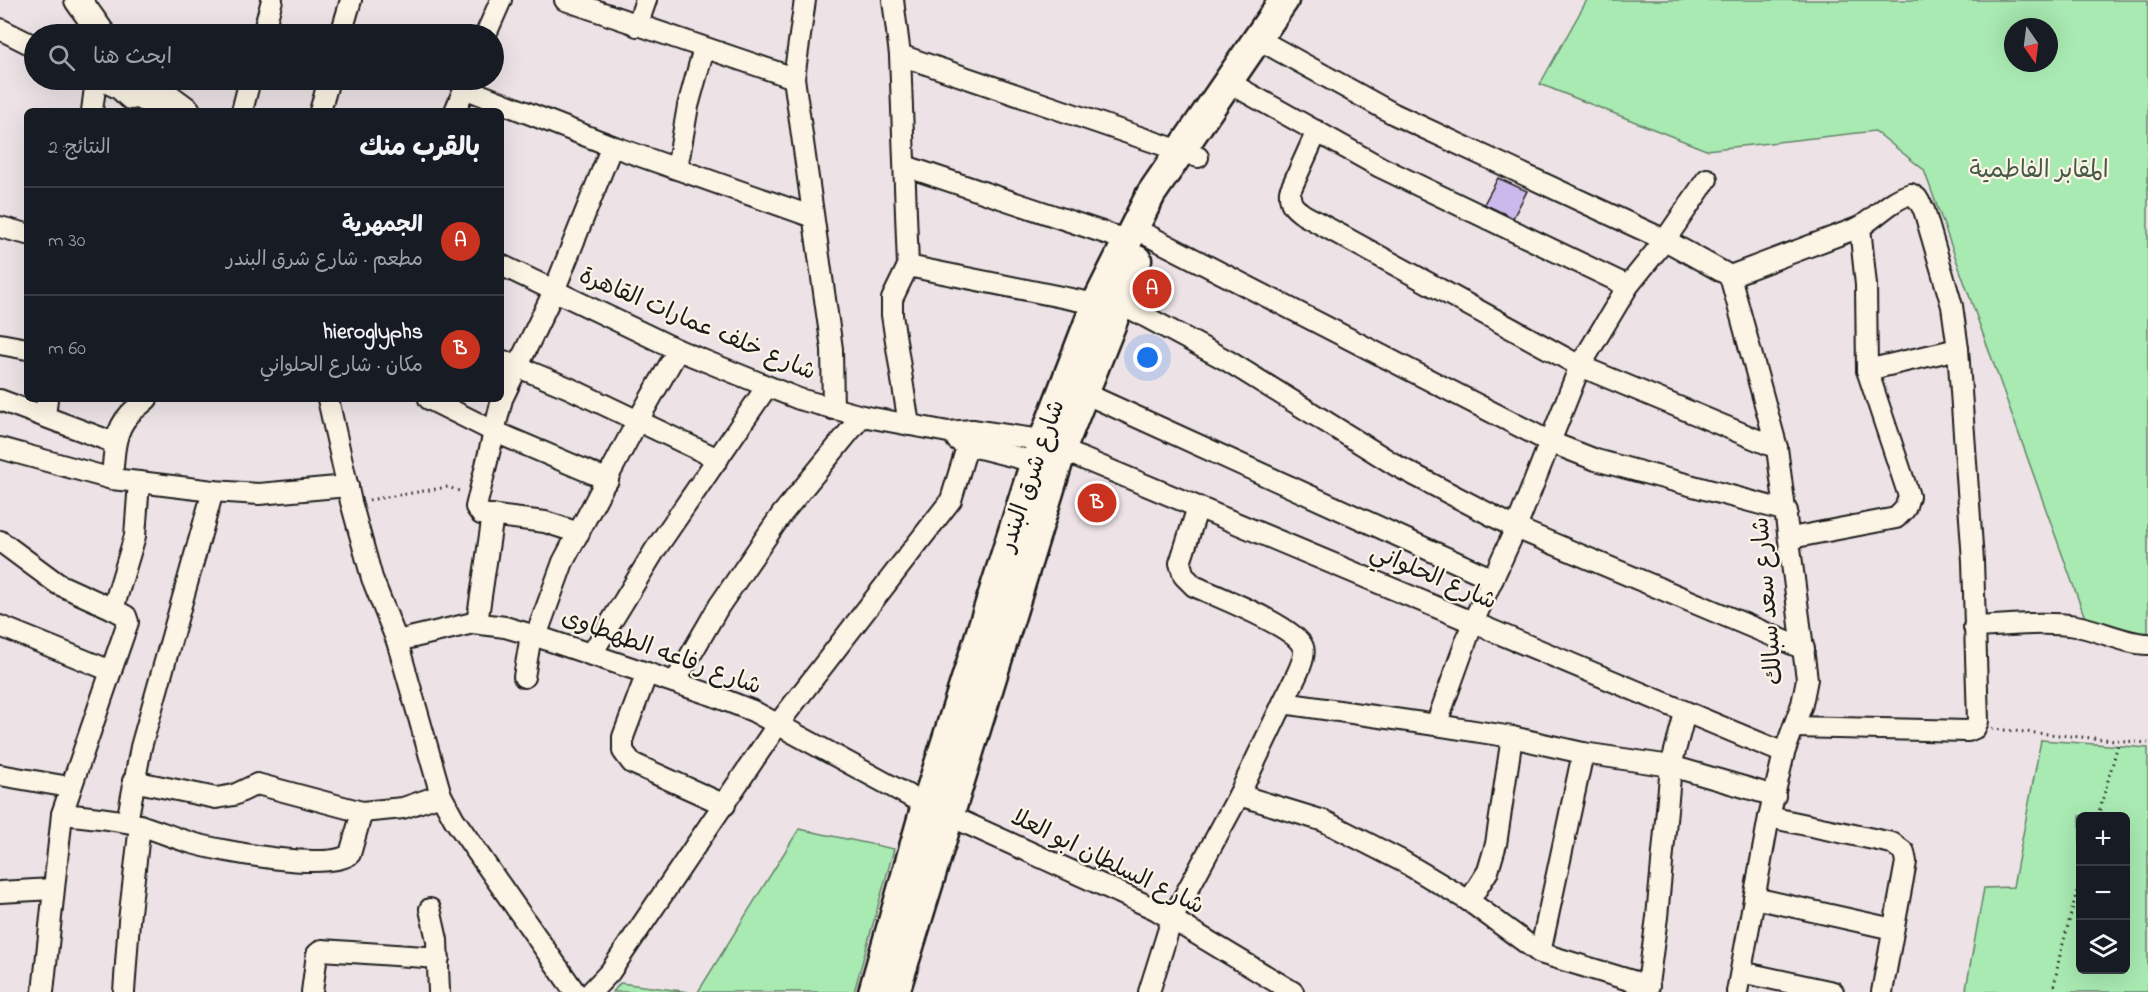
<!DOCTYPE html>
<html lang="ar">
<meta charset="utf-8">
<style>
body{margin:0;font-family:"Indie Flower","Playpen Sans Arabic",sans-serif;background:#242831;color:#f1f3f6;direction:rtl}
.controls{position:absolute;right:18px;bottom:18px;display:grid;overflow:hidden;border-radius:9px;box-shadow:0 6px 24px #0002}
.controls button{width:54px;height:54px;display:grid;place-items:center;padding:0;border:0;border-bottom:2px solid #363941;background:#171b24;color:#f1f3f6;font:30px sans-serif}
.compass{position:absolute;left:2004px;top:18px;width:54px;height:54px;border-radius:50%;background:#171b24;box-shadow:0 6px 24px #0002;rotate:166deg}
.you{position:absolute;left:1148px;top:358px;width:21px;height:21px;margin:-15px;border:4px solid #fff;border-radius:50%;background:#1a73e8;box-shadow:0 0 0 9px #1a73e833}
.badge{display:grid;place-items:center;width:39px;height:39px;border-radius:50%;background:#c8321e;color:#fff;font-size:20px;font-weight:700}
.pin{position:absolute;translate:-50% -50%;border:3px solid #fff;box-shadow:0 2px 6px #0006}
.list{margin:0;padding:0;list-style:none}
h2{display:flex;justify-content:space-between;align-items:center;height:78px;margin:0;padding:0 24px;font-size:26px}
h2 small{font-size:20px;font-weight:400;color:#9ea1a6}
.list li{display:grid;grid-template-columns:39px 1fr auto;gap:18px;align-items:center;box-sizing:border-box;height:108px;padding:0 24px;border-top:2px solid #363941}
.list b{display:block;font-size:22px;white-space:nowrap}
.list p{margin:0;font-size:20px;white-space:nowrap;color:#9ea1a6}
.list em{font-size:20px;font-style:normal;color:#9ea1a6}
.icon{flex:none;width:33px;height:33px;fill:none;stroke:currentColor;stroke-width:2;stroke-linecap:round;stroke-linejoin:round}
.map{position:relative;flex:none;width:2148px;height:992px;overflow:hidden;direction:ltr}
.search{position:absolute;background:#171b24;box-shadow:0 6px 24px #0002;left:24px;top:24px;width:480px;height:66px;display:flex;align-items:center;gap:15px;box-sizing:border-box;padding:0 21px;border-radius:33px;color:#9ea1a6;font-size:22px}
.panel{position:absolute;background:#171b24;box-shadow:0 6px 24px #0002;left:24px;top:108px;width:480px;height:294px;border-radius:9px;direction:rtl}
.map>svg:first-child{display:block}
</style>
<div class="map">
<svg width="2148" height="992" viewBox="0 0 2148 992">
<rect width="100%" height="100%" fill="#ede3e6"/>
<filter id="ink" filterUnits="userSpaceOnUse"><feTurbulence type="fractalNoise" baseFrequency=".0167" numOctaves="2"/><feDisplacementMap in="SourceGraphic" scale="12" xChannelSelector="R" yChannelSelector="G"/><feConvolveMatrix kernelMatrix="1 2 1 2 8 2 1 2 1" color-interpolation-filters="sRGB"/></filter>
<g filter="url(#ink)">
<g fill="#a9eab2" stroke="#628367" stroke-width="1.5" fill-rule="evenodd">
<path d="M1587,0H2148V642L2085,618L1924,170L1875,131L1706,150L1540,84ZM2013,27H2049V63H2013Z"/>
<path d="M2041,740L2148,748V992H1972L1966,989L1984,888L2013,887ZM2080,816H2126V970H2080Z"/>
<polygon points="799,829 894,849 854,992 698,992"/>
<polygon points="620,983 689,992 613,992"/>
</g>
<polygon fill="#cab9ea" stroke="#1c1c1c" stroke-width="1.5" points="1498,178 1527,191 1513,218 1484,204"/>
<g fill="none" stroke-linecap="round" stroke-linejoin="round">
<g stroke="#1c1c1c" stroke-width="24">
<g id="minor">
<polyline points="565,0 794,78"/>
<polyline points="805,0 794,78 832,349 833,409"/>
<polyline points="893,0 900,55 908,266 1096,304"/>
<polyline points="637,26 646,0"/>
<polyline points="0,29 34,46"/>
<polyline points="263,34 272,0"/>
<polyline points="341,34 351,0"/>
<polyline points="486,34 501,0"/>
<polyline points="1258,39 1394,114 1665,240 1628,286 1580,366 1516,528 1473,622 1436,725"/>
<polyline points="900,55 1198,157"/>
<polyline points="101,80 165,111"/>
<polyline points="1228,82 1380,167 1628,286"/>
<polyline points="464,88 612,146 813,217"/>
<polyline points="92,111 96,80"/>
<polyline points="242,111 250,80"/>
<polyline points="320,111 329,80"/>
<polyline points="455,111 468,80"/>
<path d="M1317,131L1290,191C1289,204 1294,208 1304,215L1580,366L1777,448"/>
<polyline points="905,166 1126,240"/>
<polyline points="677,169 688,106 704,48"/>
<path d="M1707,179L1665,240L1730,276L1860,227C1876,217 1892,199 1911,194L1917,198L1924,210L1952,306L1958,349L1973,561L1978,721L1975,728L1968,731L1794,727"/>
<polyline points="0,227 27,234"/>
<polyline points="1149,236 1550,442 1596,460 1787,511"/>
<polyline points="501,265 678,350 799,399 862,416 948,432 972,430 1055,442"/>
<polyline points="908,266 892,299 892,315 909,425"/>
<polyline points="1730,276 1777,448 1807,679 1802,704 1784,753 1769,817 1737,992"/>
<polyline points="1120,303 1228,361 1397,466 1516,528 1804,649"/>
<polyline points="0,344 27,349"/>
<polyline points="501,360 569,388 718,459"/>
<polyline points="1867,370 1958,349"/>
<polyline points="1084,393 1493,579"/>
<polyline points="328,399 351,502 372,578 397,641 441,795 454,819 575,992"/>
<polyline points="429,399 493,431 608,480"/>
<polyline points="0,400 115,443"/>
<polyline points="45,417 47,399"/>
<polyline points="957,440 968,445 1047,465"/>
<polyline points="0,448 112,479 139,482 135,536 113,609 126,616 128,622 111,671"/>
<polyline points="1062,450 1784,753"/>
<path d="M112,479C114,458 113,432 129,415C134,409 141,405 147,399"/>
<polyline points="139,482 213,491"/>
<path d="M1198,507L1180,563L1184,576L1194,586C1216,596 1295,626 1303,647C1308,659 1288,691 1283,703"/>
<polyline points="579,533 545,522 481,514 476,507 502,399 554,291 612,146"/>
<polyline points="1791,538 1896,518 1905,509 1909,496 1867,370 1866,285 1860,227"/>
<polyline points="0,541 58,584 113,609"/>
<polyline points="477,623 493,515"/>
<path d="M0,626L111,671L62,814C83,816 105,818 126,822C149,826 170,837 192,843C220,851 329,872 350,854L362,812L403,808L441,795"/>
<path d="M1974,627C2007,626 2043,621 2076,626C2100,630 2126,644 2148,644"/>
<polyline points="536,636 563,562 637,422 678,350"/>
<polyline points="397,641 473,623 505,627 536,636 712,695 753,711 926,805 1155,909 1293,992"/>
<polyline points="591,655 655,550 766,388"/>
<polyline points="647,673 623,737 623,751 632,763 725,805"/>
<polyline points="524,677 531,635"/>
<polyline points="675,682 719,606 782,514 862,416"/>
<polyline points="0,775 69,787"/>
<polyline points="133,781 216,798 234,795 257,784 362,812"/>
<polyline points="1239,795 1324,821 1402,861 1469,901 1540,953 1649,986"/>
<polyline points="1769,817 1892,843 1904,852 1906,862 1882,992"/>
<polyline points="127,822 141,747 213,491 259,494 348,486"/>
<polyline points="0,892 52,889"/>
<polyline points="1754,898 1893,929"/>
<polyline points="1469,901 1488,871 1496,844 1512,737"/>
<polyline points="430,909 437,940 439,992"/>
<polyline points="1540,953 1583,753"/>
<polyline points="1741,972 1833,992"/>
<polyline points="43,992 62,814"/>
<polyline points="124,992 129,921 140,825"/>
<polyline points="312,992 317,954 322,950 439,958"/>
<polyline points="591,992 610,972 778,724 951,500 972,430"/>
<polyline points="1149,992 1172,919 1239,795 1283,703 1436,725 1512,737 1583,753 1671,766 1775,796"/>
<polyline points="1647,992 1657,917 1671,766 1685,713"/>
</g>
</g>
<g stroke="#1c1c1c" stroke-width="30">
<g id="tertiary">
<polyline points="78,0 102,34"/>
<polyline points="114,80 131,96"/>
<polyline points="145,80 187,111"/>
</g>
</g>
<g stroke="#1c1c1c" stroke-width="33">
<g id="secondary">
<polyline points="873,992 926,805 1035,462 1096,304 1151,194 1284,0"/>
<polyline points="895,992 1064,443 1137,260"/>
</g>
</g>
<g stroke="#1c1c1c" stroke-width="3" stroke-dasharray="1.5 4.5" stroke-linecap="butt">
<polyline points="369,500 448,487 462,492"/>
<polyline points="1992,729 2148,743"/>
<polyline points="2098,816 2119,741"/>
<polyline points="2053,992 2059,959 2080,880"/>
</g>
<use href="#minor" stroke="#fcf5e5" stroke-width="20"/>
<use href="#tertiary" stroke="#fcf5e5" stroke-width="26"/>
<use href="#secondary" stroke="#fcf5e5" stroke-width="28"/>
</g>
</g>
<g text-anchor="middle" dominant-baseline="central" stroke-width="4.5" stroke-linejoin="round" paint-order="stroke">
<g font-size="24" fill="#465a49" stroke="#fcf5e5">
<text x="2039" y="171">المقابر الفاطمية</text>
</g>
<g font-size="24" fill="#1c1c1c" stroke="#fcf5e5">
<text transform="translate(697 325) rotate(23)">شارع خلف عمارات القاهرة</text>
<text transform="translate(1033 476) rotate(-71)">شارع شرق البندر</text>
<text transform="translate(1433 578) rotate(23)">شارع الحلواني</text>
<text transform="translate(1769 601) rotate(-95)">شارع سعد سبالك</text>
<text transform="translate(661 653) rotate(20)">شارع رفاعه الطهطاوى</text>
<text transform="translate(1107 863) rotate(26)">شارع السلطان ابو العلا</text>
</g>
</g>
</svg>
<div class="controls">
<button>+</button>
<button>−</button>
<button><svg class="icon" aria-label="layers" viewBox="0 0 24 24"><path d="M12 4l9 5-9 5-9-5zM3 14l9 5 9-5"/></svg></button>
</div>
<svg class="compass" viewBox="-18 -18 36 36"><path d="M0-13l5 13h-10z" fill="#e53935"/><path d="M0 13l5-13h-10z" fill="#9ea1a6"/></svg>
<div class="you"></div>
<div class="pin badge" style="left:1152px;top:289px">A</div>
<div class="pin badge" style="left:1097px;top:503px">B</div>
<div class="search"><svg class="icon" aria-label="search" viewBox="0 0 24 24"><circle cx="10" cy="10" r="6"/><path d="M15 15l6 6"/></svg>ابحث هنا</div>
<section class="panel">
<h2>بالقرب منك<small>النتائج: 2</small></h2>
<ul class="list">
<li><span class="badge">A</span><div><b>الجمهرية</b><p>مطعم · شارع شرق البندر</p></div><em>30 m</em></li>
<li><span class="badge">B</span><div><b>hieroglyphs</b><p>مكان · شارع الحلواني</p></div><em>60 m</em></li>
</ul>
</section>
</div>
